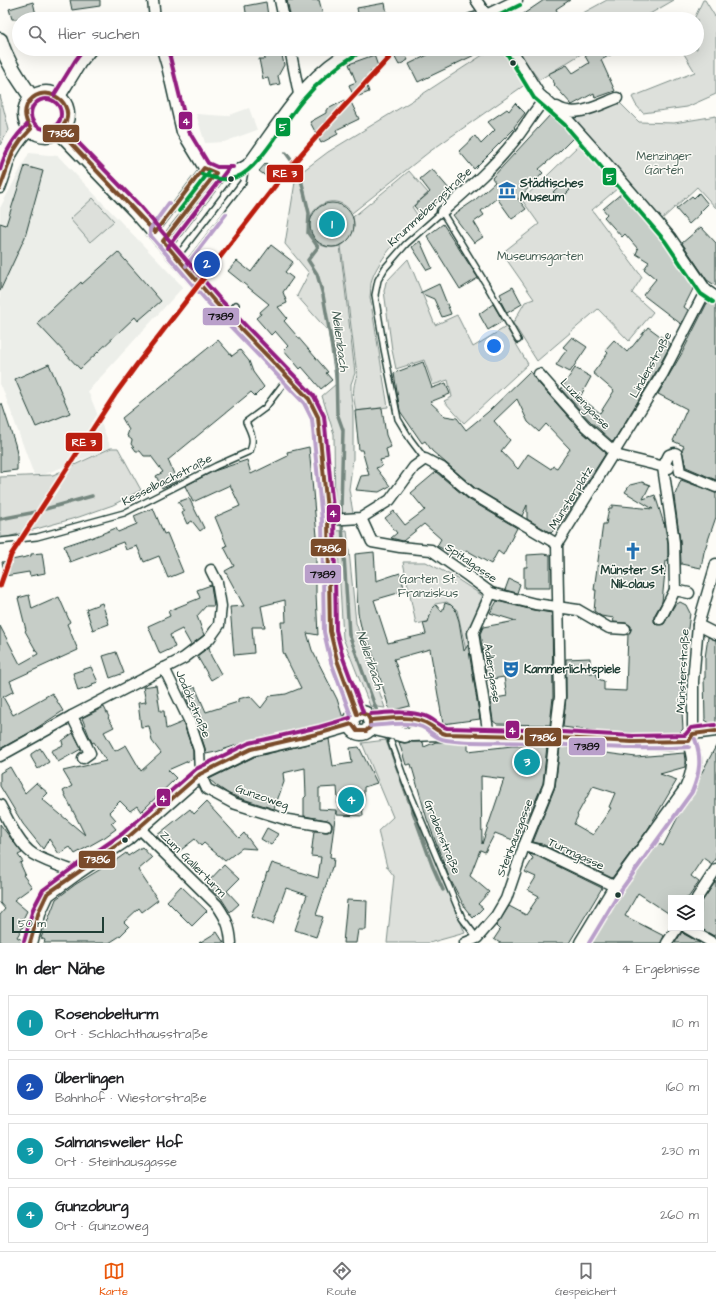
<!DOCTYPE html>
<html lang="de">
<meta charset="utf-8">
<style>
body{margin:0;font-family:"Architects Daughter",sans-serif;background:#f6f6f6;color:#202124}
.controls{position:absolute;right:12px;bottom:12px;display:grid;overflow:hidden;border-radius:0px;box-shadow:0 4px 16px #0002}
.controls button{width:36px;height:36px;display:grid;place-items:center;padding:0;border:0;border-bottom:1px solid #e0e0e0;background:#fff;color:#202124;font:20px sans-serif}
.scale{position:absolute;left:12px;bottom:10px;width:92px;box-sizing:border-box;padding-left:4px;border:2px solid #1f3d34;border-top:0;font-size:11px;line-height:14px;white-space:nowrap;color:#1f3d34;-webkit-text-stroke:3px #fdfcf7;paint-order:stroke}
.you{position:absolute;left:494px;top:346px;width:14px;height:14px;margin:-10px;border:3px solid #fff;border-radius:50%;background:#1a73e8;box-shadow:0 0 0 6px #1a73e833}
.badge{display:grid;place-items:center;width:26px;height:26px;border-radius:50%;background:#ea580c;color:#fff;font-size:13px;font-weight:700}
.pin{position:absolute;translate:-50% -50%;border:2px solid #fff;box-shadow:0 1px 4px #0006}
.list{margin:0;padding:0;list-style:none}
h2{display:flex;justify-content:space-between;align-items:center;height:52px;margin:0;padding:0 16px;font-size:17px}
h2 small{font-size:13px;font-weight:400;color:#757577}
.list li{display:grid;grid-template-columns:26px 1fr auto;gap:12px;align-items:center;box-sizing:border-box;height:56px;margin:0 8px 8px;padding:0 8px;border:1px solid #e0e0e0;border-radius:0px}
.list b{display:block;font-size:15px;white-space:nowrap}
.list p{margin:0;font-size:13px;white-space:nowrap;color:#757577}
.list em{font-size:13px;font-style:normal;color:#757577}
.icon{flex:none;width:22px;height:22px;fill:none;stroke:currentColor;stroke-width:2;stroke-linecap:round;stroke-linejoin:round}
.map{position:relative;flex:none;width:716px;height:943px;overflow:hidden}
.search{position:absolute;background:#fff;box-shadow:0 4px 16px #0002;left:12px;right:12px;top:12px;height:44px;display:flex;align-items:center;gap:10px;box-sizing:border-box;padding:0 14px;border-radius:22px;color:#757577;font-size:15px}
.sheet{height:308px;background:#fff}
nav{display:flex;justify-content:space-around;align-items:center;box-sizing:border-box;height:56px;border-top:1px solid #e0e0e0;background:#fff;font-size:11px;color:#757577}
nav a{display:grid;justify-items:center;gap:2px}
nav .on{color:#ea580c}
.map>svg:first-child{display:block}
</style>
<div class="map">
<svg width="716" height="943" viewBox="0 0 716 943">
<rect width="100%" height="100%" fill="#fdfcf7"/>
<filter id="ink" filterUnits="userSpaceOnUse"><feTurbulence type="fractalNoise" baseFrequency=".025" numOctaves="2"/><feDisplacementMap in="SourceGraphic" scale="8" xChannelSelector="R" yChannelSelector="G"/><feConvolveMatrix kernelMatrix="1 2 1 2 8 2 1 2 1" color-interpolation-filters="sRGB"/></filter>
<g filter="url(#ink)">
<g fill="#eceee9">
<polygon points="249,108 257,130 224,142 205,143 196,114 227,116"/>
<polygon points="29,153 58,156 183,287 88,391 111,448 35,478 2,387 0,387 0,208"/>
</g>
<g fill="#dde0db" stroke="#7e8e88">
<polygon points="607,0 674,0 641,19 572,19"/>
<polygon points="703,0 705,0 716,18 716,94 687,107 643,113 636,105 632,97 695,72 681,49 697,49 697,19 692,19 695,17"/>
<path d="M492,49H501L526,84L429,152L352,213C332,184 292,217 317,242C323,248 332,248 340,246L355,373L351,384V395L353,411V459L349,489L353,513L350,518L335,516L334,434L322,396L336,384L328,331L297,296L309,273L285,244L296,176L328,152L418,97Z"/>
<polygon points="519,49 589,49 539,80 517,50"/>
<polygon points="0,95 9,130 0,145"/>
<polygon points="618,101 639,122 674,123 716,116 716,208 697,187 661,220 571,117"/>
<polygon points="580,144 618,188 592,210 642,277 632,293 653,312 629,341 598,309 537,361 513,323 525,302 534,299 502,253 539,224 522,200"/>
<path d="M409,171L428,193L412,207L418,216C404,233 379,258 372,279C370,285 371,292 370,297L388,407L356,411C353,396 352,389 357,375L341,246C352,238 355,230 353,217Z"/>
<polygon points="93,198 114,221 90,242 70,219"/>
<polygon points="408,259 435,325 457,315 473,347 506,327 528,364 464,423 444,401 452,397 448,380 433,385 424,360 396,369 392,350 384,291 386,282"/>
<polygon points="111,448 118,448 141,490 113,505 79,517 4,538 0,538 0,477 53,475"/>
<polygon points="347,530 356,623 385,708 370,706 343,638 337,531"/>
<polygon points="403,562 426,562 454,577 486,598 472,649 466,650 457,610 447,602 435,604 430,615 431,621 416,624"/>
<polygon points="386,740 465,933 429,943 387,943 394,876 387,867 378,831 393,817 362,743"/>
</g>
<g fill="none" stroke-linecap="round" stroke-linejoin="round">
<g stroke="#75877f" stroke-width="3.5">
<polyline points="286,153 299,171 309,213 308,233 318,247 308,260 317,274 323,295 336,368 337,413 343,430 341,509 349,634 379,717"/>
<polyline points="0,519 31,513 92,496"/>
<polyline points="385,734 432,865 443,890"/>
</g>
</g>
<g fill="#c6cdc7" stroke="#1f3d34" fill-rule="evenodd">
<polygon points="70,0 100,0 100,6 72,10"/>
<polygon points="287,0 319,0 324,19 291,19"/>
<polygon points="544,0 570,0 556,9 558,13 549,19 516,19"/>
<polygon points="33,2 37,19 12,19 9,9"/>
<polygon points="266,2 268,16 255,19 247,19 245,6"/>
<polygon points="385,3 388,19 359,19 357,8"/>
<polygon points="398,49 402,49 408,60 399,65 392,52"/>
<polygon points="440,49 487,49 418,82 409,64"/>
<polygon points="599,49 622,49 601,60 615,91 595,98 594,93 572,105 554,85 555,84 548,74 567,65 573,73 589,63 585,56"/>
<polygon points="281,50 284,65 278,76 280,84 270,86 268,78 263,79 259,59 265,59 264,54"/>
<polygon points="374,55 379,69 370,72 373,80 366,83 369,92 354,98 349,85 356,82 349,64"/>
<polygon points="349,98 359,119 336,130 338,134 321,143 310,122 326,113 326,110"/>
<polygon points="515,103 525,113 514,127 515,128 474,169 459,151 475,136 481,144 495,130 488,122 507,109 509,111"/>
<polygon points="551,114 573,138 560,151 539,169 543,173 518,199 526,209 512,219 497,198 481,211 484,215 474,222 483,237 474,243 453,215 475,200 495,182 492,178"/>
<polygon points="266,163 273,169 267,177 259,171"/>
<polygon points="25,166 43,171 25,237 0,291 0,223 6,225"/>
<polygon points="432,169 450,190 422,215 414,206 430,192 420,179"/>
<polygon points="563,182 570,190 561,199 553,192"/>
<polygon points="622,193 672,252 695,285 684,307 688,310 681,324 643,295 656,279 644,269 649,262 636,254 638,249 625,234 622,237 604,217 607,214 603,209"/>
<polygon points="699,193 708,204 700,212 701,213 689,224 676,209 692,196 694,198"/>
<circle cx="332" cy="225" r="22"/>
<polygon points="443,224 478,278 460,289 427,236"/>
<polygon points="701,227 716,243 716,286 707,280 682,243"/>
<polygon points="420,241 432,268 427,270 412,247"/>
<polygon points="271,245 293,262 285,272 293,278 283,292 287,303 278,307 287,318 284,321 328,372 326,373 332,380 321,389 302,367 300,369 284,350 288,346 275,331 271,335 256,318 261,314 260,312 269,304 228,271 237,261 251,272"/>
<polygon points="118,252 161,301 138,321 135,317 80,369 37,323 81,282 82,284"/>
<polygon points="439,284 451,314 442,317 434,299 420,293"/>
<polygon points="513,287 522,304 507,313 500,300 502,298 500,294"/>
<polygon points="707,303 716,304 716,480 686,467 682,450 684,446 673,441 687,409 658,394 682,353"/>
<polygon points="493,304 503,321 488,330 479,314"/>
<polygon points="648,327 671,344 657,370 613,442 590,421 561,389 575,368 591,377 580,397 600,413 614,391 593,373 608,353 605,350 614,340 627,352 631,347 632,347"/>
<polygon points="572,337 587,347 570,372 556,365 562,356 567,350 563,347"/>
<polygon points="218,340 232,356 240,350 249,361 253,372 264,387 255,396 251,392 168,460 177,481 162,488 156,476 163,472 151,456 144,456 140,451 136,451 131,444 132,440 127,436 129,430 122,418"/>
<path d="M423,362L432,388L446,383L450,394L430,402L445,416L457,418L466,430L488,412L530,371L534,378L580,430L606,453L562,522L551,533L527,519V505L522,516L475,488L432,451L425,441L422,443L400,411L394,373ZM517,399L528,422L539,432L546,424L570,449L557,468L553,466L551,469L528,454L518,469L501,451L510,440L494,421Z"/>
<polygon points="49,364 70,413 36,427 15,379"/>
<polygon points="0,404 2,404 15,444 17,454 17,470 0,472"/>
<polygon points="382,408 386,435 391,447 386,449 388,458 380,460 382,466 376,468 390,486 379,492 356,490 361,476 369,475 362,450 359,450 355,411"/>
<polygon points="309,447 318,547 316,548 316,594 318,635 307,633 312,650 337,699 343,718 319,725 249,741 216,752 206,754 205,748 195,718 184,692 195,687 206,712 238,702 238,699 250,696 261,708 270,696 286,694 301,688 283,652 281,622 286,622 285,600 261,606 265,627 252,627 254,653 234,655 230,607 244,606 225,571 234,566 224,547 227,546 215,517 240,506 230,485 193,502 185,486 214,471 247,460 251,474 288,456 287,452"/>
<polygon points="436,472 468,499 517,528 503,555 498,551 491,564 466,550 460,560 449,552 437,546 441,539 424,524 403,541 391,538 397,533 385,518 394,511 405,525 425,510 411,493"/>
<polygon points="681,480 716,493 716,517 704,552 701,568 681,564 680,541 674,497"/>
<polygon points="642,482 650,485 643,499 655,495 664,524 664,522 668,543 668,561 666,561 662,602 654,616 654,622 657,625 664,624 674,606 680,602 686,605 690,613 682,675 683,676 681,694 683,729 679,733 648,734 600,732 563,727 566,697 566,659 590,658 590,673 596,673 598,679 604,681 604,690 626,691 628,634 631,630 631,626 626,623 613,622 614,618 601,616 594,611 596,590 594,590 603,524 606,524 609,508 612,508 612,505 653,509 625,492 630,485"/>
<polygon points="189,498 204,528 200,531 192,521 187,524 182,513 185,511 178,502"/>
<polygon points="153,508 164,534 167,533 183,572 168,578 159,556 144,562 137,546 126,550 123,542 70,562 64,546 91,537 91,538 116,528 118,532 137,524 134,516"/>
<polygon points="374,552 376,581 400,573 405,591 374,600 388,643 426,634 423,623 428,622 432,609 436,605 442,612 445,603 451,605 455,609 459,621 464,651 468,645 480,719 443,724 430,649 394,659 410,706 390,711 370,645 362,631 358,613 355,554"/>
<polygon points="42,553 45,573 30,576 29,572 5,576 2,562 31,556 31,554"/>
<polygon points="543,554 550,555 550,588 524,588 524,567 527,567 527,555"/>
<polygon points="509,579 520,584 517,593 505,590"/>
<polygon points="211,585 214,606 206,606 197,616 204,635 191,645 182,629 170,635 175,647 160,654 148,626 170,616 168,611 200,598 197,590"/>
<polygon points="29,595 32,609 59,597 70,622 67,624 78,650 10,681 14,691 3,697 13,715 52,693 63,711 29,733 0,749 0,626 20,664 38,654 25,631 26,630 18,598"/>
<polygon points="497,601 533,610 552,613 553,697 550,725 497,724 493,721 490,699 507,696 504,677 487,680 480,634 483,627 516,621 490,613"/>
<polygon points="102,603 109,624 93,630 86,609"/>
<polygon points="708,637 716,640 716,725 713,725 705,720 704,678 705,678 705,658"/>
<polygon points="209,647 211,656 221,674 211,680 197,656"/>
<polygon points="116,652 124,673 110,678 103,656"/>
<polygon points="91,667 98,682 92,684 93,686 78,691 73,673"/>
<polygon points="156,685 160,711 164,711 166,729 183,722 193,751 193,759 168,770 176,778 141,812 137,806 130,811 120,801 109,812 116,820 111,823 116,829 105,837 75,854 70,847 59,854 49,839 43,849 23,824 0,786 0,773 10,767 25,793 36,783 48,793 42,799 85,835 63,791 72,786 63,771 106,761 94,742 92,743 82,718 104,707 109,717 108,718 114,727 104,732 115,751 126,745 141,771 161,753 152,741 149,726 141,727 138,703 146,702 143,687"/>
<polygon points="73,733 81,749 58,762 51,751 63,745 62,741"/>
<polygon points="329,739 333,766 352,763 350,748 359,747 377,783 364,787 364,800 362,803 363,816 337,815 338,800 337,787 319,788 319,809 336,810 330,857 334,858 333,867 332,867 316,915 323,917 316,937 295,930 307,895 286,888 273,924 251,917 263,881 264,882 267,872 268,873 272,863 318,878 321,857 311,856 314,831 328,832 331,830 332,824 327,820 304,816 304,798 306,796 305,768 283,773 284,782 274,809 240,798 229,794 217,786 209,779 254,757"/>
<path d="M399,742L404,743L410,742H423L424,747L436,742L468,743V751L512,746H547L543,783L518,842L495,833L485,852L480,850L470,876L489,892L478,904L483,908L473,918L465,908L449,877L427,819L411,764L406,765ZM481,776L504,779L482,844Z"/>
<polygon points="716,746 716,857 712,864 703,858 691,876 699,882 688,898 671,898 671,915 638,893 625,916 664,936 661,943 592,943 623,892 658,843 663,846 680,813 695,792 701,774"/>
<path d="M560,747L636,757L684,753L685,760V767L660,774L677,780L648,829L612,878L542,844L533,842L555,787ZM593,786L615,793L609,807L611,808L593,835L574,824L578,816L577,815Z"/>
<polygon points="40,748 49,762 38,769 31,757 31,754"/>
<polygon points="206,802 239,838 244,833 256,849 242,848 225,861 204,843 201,846 195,839 177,853 173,852 156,836 190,809 194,814"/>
<polygon points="0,824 22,853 18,855 23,862 20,863 25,874 23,875 32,887 14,900 27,911 21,923 24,925 17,937 22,940 22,943 0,943 0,915 5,909 0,903"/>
<polygon points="267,828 278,834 271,845 261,839"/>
<polygon points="142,847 152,858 138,870 158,900 142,912 139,908 124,922 129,927 120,936 109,943 44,943 45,940 41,938 56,899 76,884 104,867 105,868 126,853 128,856"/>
<polygon points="529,854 537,856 602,888 569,943 500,943 494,939 500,930 496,926 509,906 526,915 539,896 528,890 536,877 525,872 533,858"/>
<polygon points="224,865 239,879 227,891 239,904 230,912 221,898 206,884"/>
<polygon points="716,881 716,933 714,936 700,928 701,903"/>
<polygon points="181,886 207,911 192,926 167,901"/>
<polygon points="347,900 367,901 366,930 358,930 356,943 343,943"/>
<polygon points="217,932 224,943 199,943"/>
<polygon points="682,932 684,934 700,943 675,943"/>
</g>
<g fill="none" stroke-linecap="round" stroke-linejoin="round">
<g stroke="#1f3d34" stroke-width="8">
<g id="lane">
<polyline points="155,232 204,168"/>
<polyline points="163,241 216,173"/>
<polyline points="173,251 233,173"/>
<polyline points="182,261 243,182 246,166"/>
<polyline points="228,313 236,305"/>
<polyline points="425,459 410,439 398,419 384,349 375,295 378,280 385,268 406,244 442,212 486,284 518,340"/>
<path d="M0,541L37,537L124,513L216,466L250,451C255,439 251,433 246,422L265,408L287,379"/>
<polyline points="391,742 405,781 462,918 477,938"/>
</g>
</g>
<g stroke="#1f3d34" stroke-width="13">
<g id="street">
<polyline points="153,0 155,19"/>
<polyline points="280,0 284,19"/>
<polyline points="476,0 489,19"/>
<polyline points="471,19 486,15 517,0"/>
<path d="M162,49L167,66L182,132L204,168L216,173H233L247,165L252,159C281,119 308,72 354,49"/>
<polyline points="290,49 299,94"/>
<polyline points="511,49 539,94 569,121 595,150 670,237 706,290 716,297"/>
<polyline points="59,98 80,64 92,49"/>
<path d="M557,107C575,119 599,105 617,98"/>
<path d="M0,188C4,179 6,170 9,161C13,148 22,138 31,129"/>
<path d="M442,212C467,190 493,168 514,141C525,128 533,112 545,99"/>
<polyline points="539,374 585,426 619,456 669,468"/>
<polyline points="361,518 372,542 400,547 431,550 468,576 491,593 535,604 578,610 609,628 625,629"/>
<polyline points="328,520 361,518 390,500 414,467 425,459 442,468 471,493 557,544"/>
<polyline points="689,593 675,590 674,542 663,467 669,455 675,453 677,454 680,472 716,487"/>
<polyline points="660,619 675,590"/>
<polyline points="698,625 716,634"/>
<polyline points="164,668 189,720 199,750 200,774 207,789 233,803 288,820 326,826"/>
<polyline points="72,716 90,753 83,758"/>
<polyline points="693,734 693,681 698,625 716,564"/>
<polyline points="489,736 473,633 491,593"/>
<polyline points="690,740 693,734 716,731"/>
<polyline points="0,756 72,716 184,658 209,639 219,625 221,606 217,582 211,570"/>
<path d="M0,805C8,820 19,845 33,854C46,862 63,867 77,872"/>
<path d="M139,828L217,905C226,918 230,926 231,943"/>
<polyline points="524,846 539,850 616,887"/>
<polyline points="697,898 716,869"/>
<polyline points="687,928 713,943"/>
<polyline points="465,943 477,938 496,916 506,899 524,846 549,785 560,697 557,544 663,373 706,290"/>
<polyline points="667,943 677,928"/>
</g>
</g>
<g stroke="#1f3d34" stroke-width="17">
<g id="secondary">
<path d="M0,40C6,61 20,81 32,98"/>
<circle cx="46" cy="114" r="21"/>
<polyline points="59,131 135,210 215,302 309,399 318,417 328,520 330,631 337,660 357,714"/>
<circle cx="361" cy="723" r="10"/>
<polyline points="370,720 408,719 424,722 437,733"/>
<polyline points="370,727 405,735"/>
<path d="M413,734L437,733L489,736L536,737L611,741L669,743L689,741C697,759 695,771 687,789L616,887L582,943"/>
<polyline points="30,943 39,911 47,894 77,872 126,839 200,774 251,749 321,733 352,724"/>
</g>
</g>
<use href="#lane" stroke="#fdfcf7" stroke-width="5"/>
<use href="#street" stroke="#fdfcf7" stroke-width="10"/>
<use href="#secondary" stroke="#fdfcf7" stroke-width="14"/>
<g stroke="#fdfcf7" stroke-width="7">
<g id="bus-1">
<path d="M0,188L13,152L21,140L31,129C26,122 23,114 27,105C40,81 74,99 66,121C65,124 61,128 59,131L155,232L204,168L216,173L163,241L215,302L309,399L318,417L328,520L330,631L337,660L357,714"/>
<path d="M370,720C387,719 408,715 424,722C432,725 437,732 446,734L526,736L632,742L689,741L693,734L716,731"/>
<polyline points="30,943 39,911 47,894 126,839 200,774 251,749 321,733 352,724 357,731 366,731 370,727 370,720 367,715 361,713"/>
</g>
</g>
<g stroke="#fdfcf7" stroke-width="7">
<g id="bus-2">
<polyline points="169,203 150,229 150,235 211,306 304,403 312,419 322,520 324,632 331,662 351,716"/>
<polyline points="186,266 226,214"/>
<path d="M370,726C386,725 407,721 422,727C431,731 434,738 446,740C473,744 501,741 528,743C582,745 636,751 689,747"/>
<path d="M589,943L621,890L692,792C700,773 702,758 695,739"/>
</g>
</g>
<g stroke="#fdfcf7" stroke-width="7">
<g id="bus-3">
<polyline points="168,49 188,130 208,163 217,167 233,167"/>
<polyline points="54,95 75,61 84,49"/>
<circle cx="46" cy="114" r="15"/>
<polyline points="63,127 140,206 219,298 314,396 324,416 334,519 336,630 343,658 363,712"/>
<path d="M0,170C5,152 13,138 27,125"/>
<polyline points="167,248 228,169"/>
<path d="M370,714C387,713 408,710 425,716C434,719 438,726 447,728L526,730L633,736L685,735L691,728L715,725"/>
<polyline points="24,941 33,909 43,890 74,867 122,834 196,769 249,743 319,727 350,718"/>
</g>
</g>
<g stroke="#fdfcf7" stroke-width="7">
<g id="bus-4">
<polyline points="492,19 520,5"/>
<polyline points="506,52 534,98 565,125 665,241 701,294 713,302"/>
<path d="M202,174C213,178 225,182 237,177C259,169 285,121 302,101C318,82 335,67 357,54"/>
<polyline points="179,211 209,172"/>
</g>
</g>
<use href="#bus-1" stroke="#7a4b2a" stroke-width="4"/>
<use href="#bus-2" stroke="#b99fca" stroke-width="4"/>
<use href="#bus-3" stroke="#931a7f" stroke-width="4"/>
<use href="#bus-4" stroke="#00973e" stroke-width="4"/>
<g stroke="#fdfcf7" stroke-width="8">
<polyline id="rail-1" points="0,586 11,555 116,393 138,363 285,173 325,127 397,49"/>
</g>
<use href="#rail-1" stroke="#bb1e10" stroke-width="5"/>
</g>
</g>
<defs>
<g id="museum-bare" transform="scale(1.38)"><path d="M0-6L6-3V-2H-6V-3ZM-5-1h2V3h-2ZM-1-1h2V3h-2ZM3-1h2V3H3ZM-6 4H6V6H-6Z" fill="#1f6fb2" stroke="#fdfcf7" stroke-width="2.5" paint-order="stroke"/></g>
<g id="church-bare" transform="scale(1.38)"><path d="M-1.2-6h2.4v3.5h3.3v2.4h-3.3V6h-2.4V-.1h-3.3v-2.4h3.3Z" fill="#1f6fb2" stroke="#fdfcf7" stroke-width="2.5" paint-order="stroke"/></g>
<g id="theatre-bare" transform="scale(1.38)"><path d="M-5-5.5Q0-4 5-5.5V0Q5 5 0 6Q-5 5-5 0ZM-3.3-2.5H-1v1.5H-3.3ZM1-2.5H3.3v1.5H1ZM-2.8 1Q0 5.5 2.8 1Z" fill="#1f6fb2" stroke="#fdfcf7" stroke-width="2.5" paint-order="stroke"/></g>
</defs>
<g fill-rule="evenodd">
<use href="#museum-bare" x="507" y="190"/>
<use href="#church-bare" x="633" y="551"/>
<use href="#theatre-bare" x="511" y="669"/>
</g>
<g fill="#1f3d34" stroke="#fdfcf7" stroke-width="1.5">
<circle cx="513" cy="63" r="3.5"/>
<circle cx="231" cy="179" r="3.5"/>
<circle cx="125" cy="840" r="3.5"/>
<circle cx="618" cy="895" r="3.5"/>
</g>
<g text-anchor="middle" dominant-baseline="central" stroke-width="3" stroke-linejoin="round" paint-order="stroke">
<g font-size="12" fill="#455e55" stroke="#fdfcf7">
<text x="664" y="156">Menzinger<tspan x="664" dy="14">Gärten</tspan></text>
<text x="540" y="256">Museumsgarten</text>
<text x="428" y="579">Garten St.<tspan x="428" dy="14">Franziskus</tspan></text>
</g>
<g font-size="12" font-weight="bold" fill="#1f3d34" stroke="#fdfcf7" text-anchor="start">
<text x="520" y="183">Städtisches<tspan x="520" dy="14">Museum</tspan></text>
<text x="633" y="570" text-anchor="middle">Münster St.<tspan x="633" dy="14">Nikolaus</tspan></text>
<text x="524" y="669">Kammerlichtspiele</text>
</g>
<g font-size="12" fill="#1f3d34" stroke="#fdfcf7">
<text transform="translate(430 207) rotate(-43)">Krummebergstraße</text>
<text transform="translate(651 365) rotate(-61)">Lindenstraße</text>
<text transform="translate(585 404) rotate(46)">Luziengasse</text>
<text transform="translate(167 480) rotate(-27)">Kesselbachstraße</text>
<text transform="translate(571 498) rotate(-58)">Münsterplatz</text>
<text transform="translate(471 563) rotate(35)">Spitalgasse</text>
<text transform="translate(683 671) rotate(-87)">Münsterstraße</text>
<text transform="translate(492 673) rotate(81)">Adlergasse</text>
<text transform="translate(193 704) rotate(67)">Jodokstraße</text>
<text transform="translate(262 797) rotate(19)">Gunzoweg</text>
<text transform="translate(442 837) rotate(68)">Grabenstraße</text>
<text transform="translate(515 838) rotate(-69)">Steinhausgasse</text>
<text transform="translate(576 854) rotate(25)">Turmgasse</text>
<text transform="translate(193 864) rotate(45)">Zum Gallerturm</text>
</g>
<g font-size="13" font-style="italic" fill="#435c53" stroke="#fdfcf7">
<text transform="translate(340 341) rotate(82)">Nellenbach</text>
<text transform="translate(370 660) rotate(71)">Nellenbach</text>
</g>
</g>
<g stroke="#fdfcf7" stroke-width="1.5">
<rect x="178" y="111" width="15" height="19" rx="4" fill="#931a7f"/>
<rect x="275" y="117" width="16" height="20" rx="4" fill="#00973e"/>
<rect x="42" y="124" width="38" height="19" rx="4" fill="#7a4b2a"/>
<rect x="266" y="164" width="38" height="19" rx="4" fill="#bb1e10"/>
<rect x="602" y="167" width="15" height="19" rx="4" fill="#00973e"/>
<rect x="202" y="307" width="38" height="19" rx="4" fill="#b99fca"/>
<rect x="65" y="432" width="38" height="20" rx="4" fill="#bb1e10"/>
<rect x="326" y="504" width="15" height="19" rx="4" fill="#931a7f"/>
<rect x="310" y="538" width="37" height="19" rx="4" fill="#7a4b2a"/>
<rect x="304" y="564" width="38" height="20" rx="4" fill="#b99fca"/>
<rect x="505" y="720" width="15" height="19" rx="4" fill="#931a7f"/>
<rect x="524" y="727" width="38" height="20" rx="4" fill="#7a4b2a"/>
<rect x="568" y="737" width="38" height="19" rx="4" fill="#b99fca"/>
<rect x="156" y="788" width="15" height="19" rx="4" fill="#931a7f"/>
<rect x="78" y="850" width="38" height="19" rx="4" fill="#7a4b2a"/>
</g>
<g font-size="11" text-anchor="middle" font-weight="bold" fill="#fff">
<text x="186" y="125">4</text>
<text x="283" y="131">5</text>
<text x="61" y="137">7386</text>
<text x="285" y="177">RE 3</text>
<text x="610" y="181">5</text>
<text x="84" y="446">RE 3</text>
<text x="333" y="517">4</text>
<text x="328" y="552">7386</text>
<text x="512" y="734">4</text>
<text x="543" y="741">7386</text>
<text x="163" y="802">4</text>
<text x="97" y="863">7386</text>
</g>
<g font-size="11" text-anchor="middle" font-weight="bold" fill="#111">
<text x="221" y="320">7389</text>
<text x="323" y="578">7389</text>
<text x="587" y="750">7389</text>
</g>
</svg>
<div class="controls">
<button><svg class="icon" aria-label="layers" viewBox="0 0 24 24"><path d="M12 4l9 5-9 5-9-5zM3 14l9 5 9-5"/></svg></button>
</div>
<div class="scale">50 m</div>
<div class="you"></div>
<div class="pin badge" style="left:332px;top:224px;background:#0f9aa8">1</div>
<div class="pin badge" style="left:207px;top:264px;background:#1a4fb4">2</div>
<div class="pin badge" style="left:527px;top:762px;background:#0f9aa8">3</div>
<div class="pin badge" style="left:351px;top:800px;background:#0f9aa8">4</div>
<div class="search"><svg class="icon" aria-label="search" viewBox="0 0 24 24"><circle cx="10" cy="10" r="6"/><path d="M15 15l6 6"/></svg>Hier suchen</div>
</div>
<section class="sheet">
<h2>In der Nähe<small>4 Ergebnisse</small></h2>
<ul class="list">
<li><span class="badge" style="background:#0f9aa8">1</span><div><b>Rosenobelturm</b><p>Ort · Schlachthausstraße</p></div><em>110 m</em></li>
<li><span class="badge" style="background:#1a4fb4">2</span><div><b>Überlingen</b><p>Bahnhof · Wiestorstraße</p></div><em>160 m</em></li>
<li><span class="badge" style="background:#0f9aa8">3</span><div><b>Salmansweiler Hof</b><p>Ort · Steinhausgasse</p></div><em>230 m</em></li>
<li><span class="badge" style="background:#0f9aa8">4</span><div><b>Gunzoburg</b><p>Ort · Gunzoweg</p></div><em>260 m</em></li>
</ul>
</section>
<nav>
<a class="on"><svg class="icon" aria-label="map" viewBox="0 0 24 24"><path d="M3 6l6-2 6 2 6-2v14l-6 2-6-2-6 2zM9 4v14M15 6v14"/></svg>Karte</a>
<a><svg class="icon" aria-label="directions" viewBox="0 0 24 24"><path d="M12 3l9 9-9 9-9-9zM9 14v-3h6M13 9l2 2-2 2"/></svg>Route</a>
<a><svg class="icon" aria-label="saved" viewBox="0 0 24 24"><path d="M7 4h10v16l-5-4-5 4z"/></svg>Gespeichert</a>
</nav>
